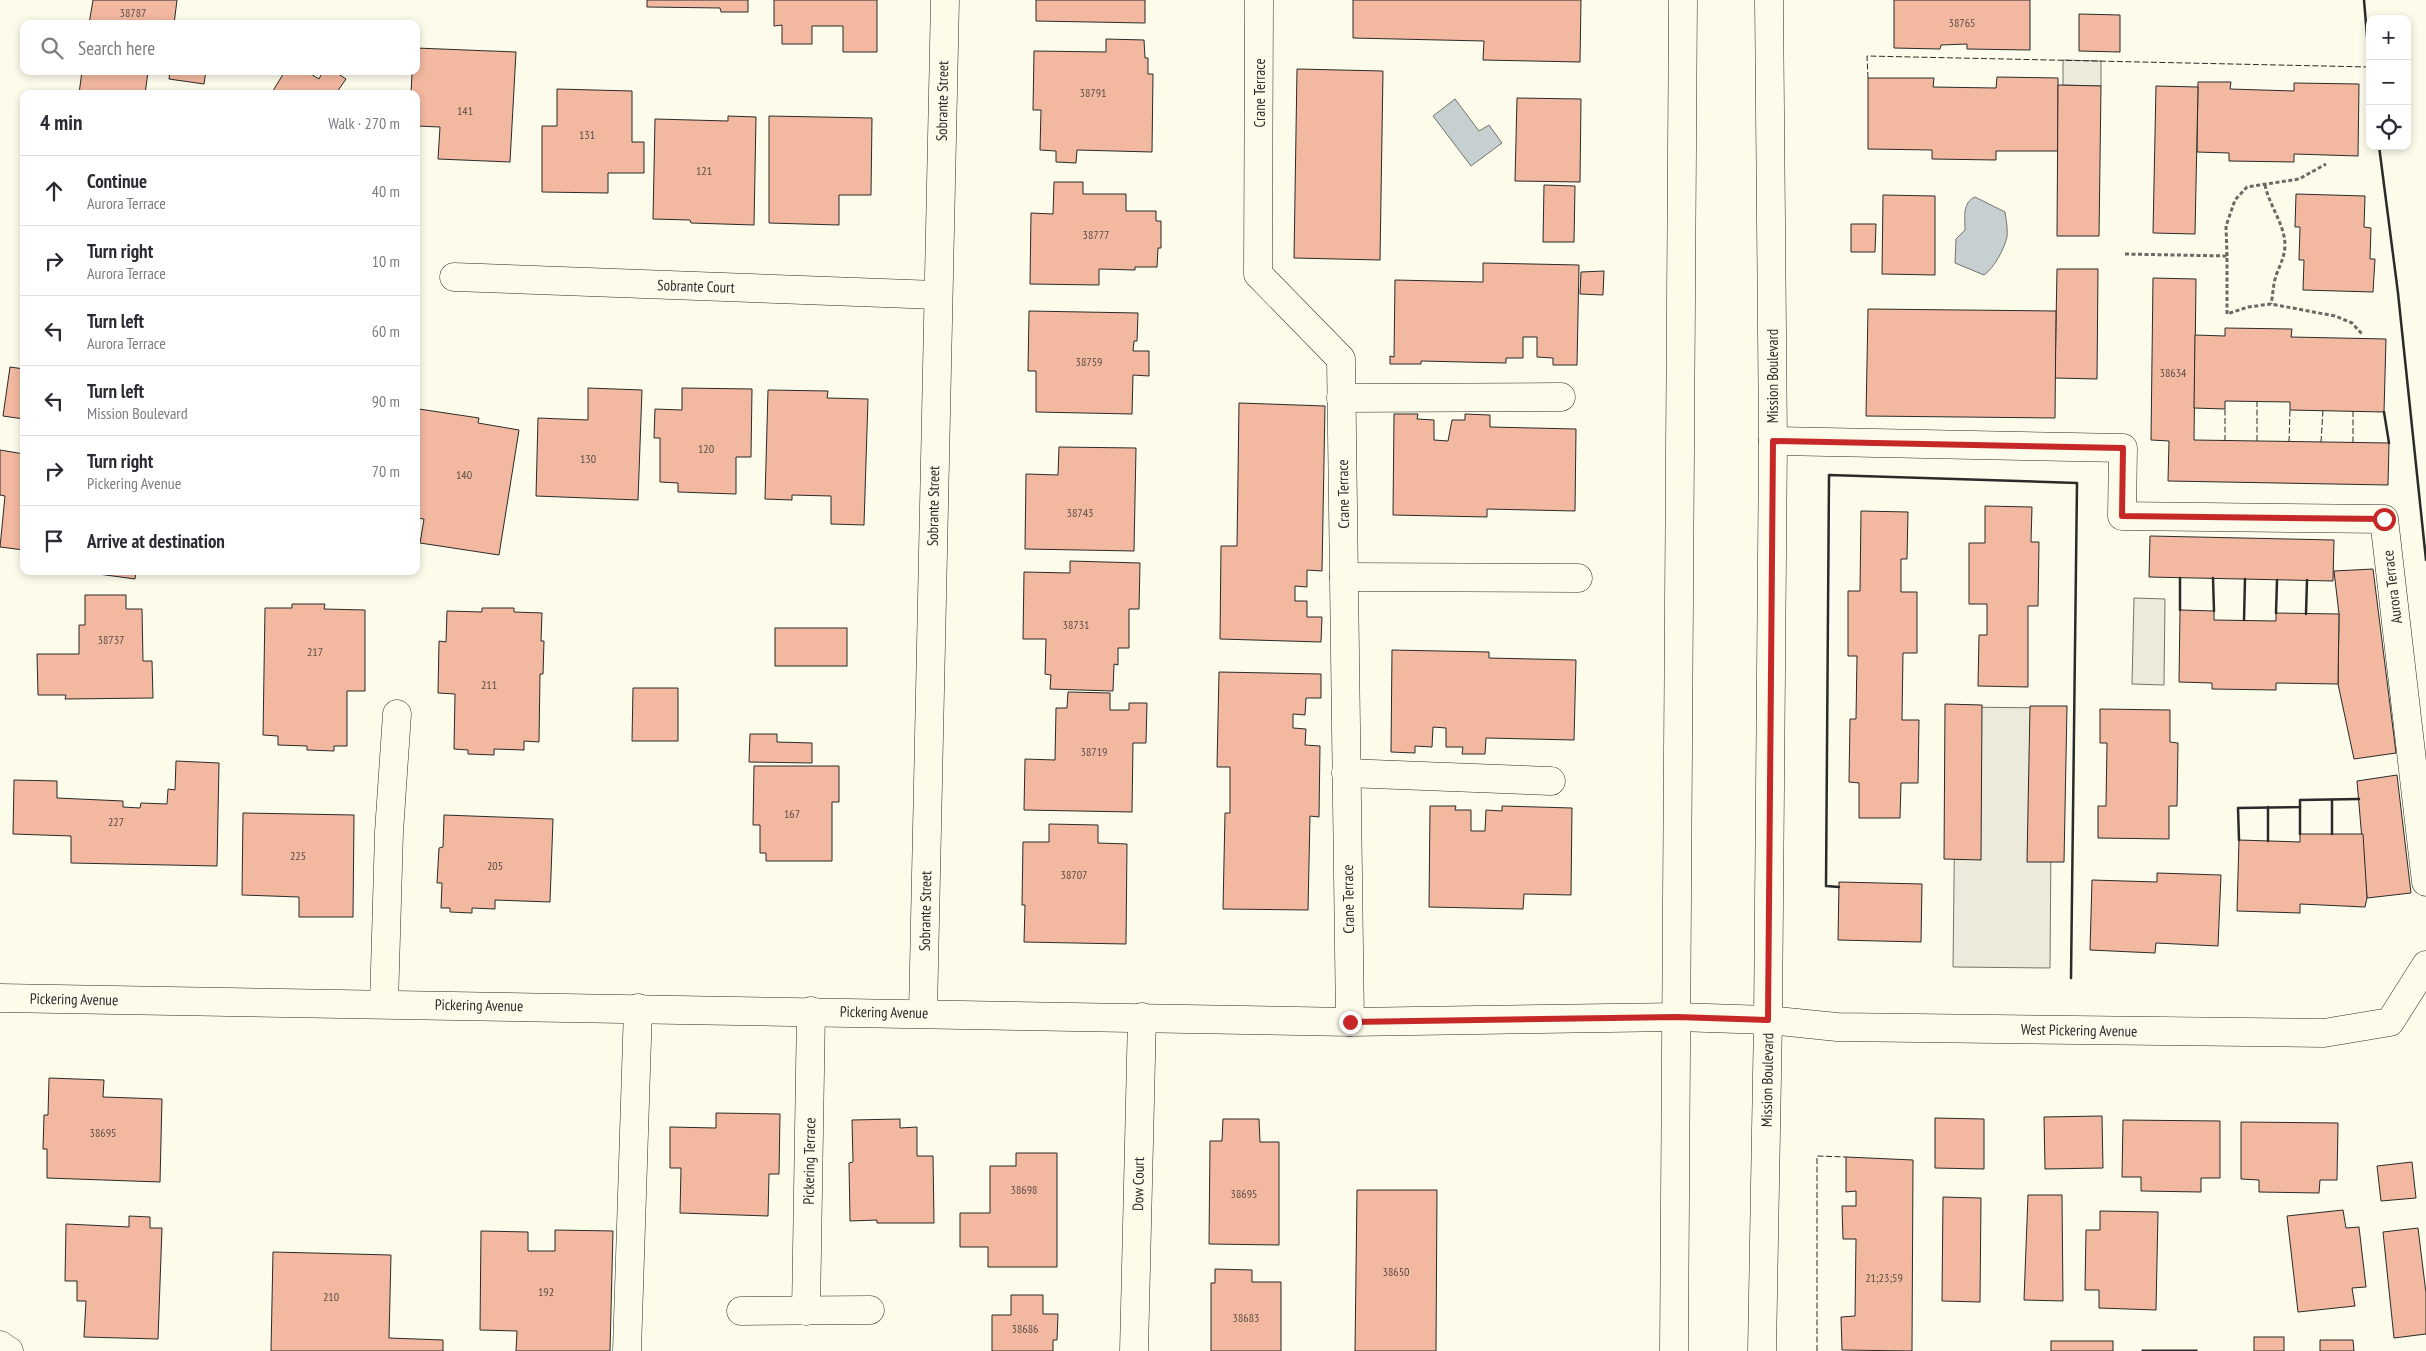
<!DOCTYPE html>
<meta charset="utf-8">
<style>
body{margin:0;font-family:"PT Sans Narrow",sans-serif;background:#f2f2f3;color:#2b2b33}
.controls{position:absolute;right:15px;top:15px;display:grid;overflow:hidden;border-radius:10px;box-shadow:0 2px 8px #0003}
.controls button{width:45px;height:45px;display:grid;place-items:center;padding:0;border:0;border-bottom:1px solid #e1e1e2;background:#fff;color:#2b2b33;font:25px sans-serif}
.stop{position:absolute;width:15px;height:15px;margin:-11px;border:4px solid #c62828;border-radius:50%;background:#fff}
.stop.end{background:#c62828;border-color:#fff;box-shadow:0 1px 5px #0008}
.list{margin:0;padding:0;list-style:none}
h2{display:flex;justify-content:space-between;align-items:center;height:65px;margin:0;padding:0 20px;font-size:21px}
h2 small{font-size:16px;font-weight:400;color:#7c7c81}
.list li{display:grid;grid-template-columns:32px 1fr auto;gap:15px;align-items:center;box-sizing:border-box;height:70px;padding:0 20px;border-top:1px solid #e1e1e2}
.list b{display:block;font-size:19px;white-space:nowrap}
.list p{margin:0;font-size:16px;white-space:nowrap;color:#7c7c81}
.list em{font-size:16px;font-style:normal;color:#7c7c81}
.icon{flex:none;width:28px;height:28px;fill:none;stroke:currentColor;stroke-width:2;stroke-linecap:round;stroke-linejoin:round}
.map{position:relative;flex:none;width:2426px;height:1351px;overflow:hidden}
.search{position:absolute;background:#fff;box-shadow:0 2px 8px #0003;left:20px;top:20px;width:400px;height:55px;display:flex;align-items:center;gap:12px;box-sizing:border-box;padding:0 18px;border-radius:10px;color:#7c7c81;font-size:19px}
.panel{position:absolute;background:#fff;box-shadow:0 2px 8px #0003;left:20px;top:90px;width:400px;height:485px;border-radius:10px}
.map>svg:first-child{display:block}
</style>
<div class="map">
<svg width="2426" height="1351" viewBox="0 0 2426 1351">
<rect width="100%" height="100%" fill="#fdfbea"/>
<g fill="#eceadb" stroke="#74746e">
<polygon points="2063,60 2101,61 2101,86 2063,85"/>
<polygon points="2134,598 2165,599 2164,685 2132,684"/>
<polygon points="1956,707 2052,708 2050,968 1953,967"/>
</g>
<g fill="#c7d0d0" stroke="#74746e">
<polygon points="1455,99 1479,131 1489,125 1502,143 1471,166 1433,116"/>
<path d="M1975,197L2005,212C2006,219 2008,229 2007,237C2004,249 1995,267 1984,275L1955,263L1956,239L1965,230C1965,217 1962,203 1975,197Z"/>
</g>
<g fill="#f2b8a0" stroke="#2b2b2b">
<polygon points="93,0 177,0 174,24 89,24"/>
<polygon points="647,0 748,0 748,12 721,12 720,8 647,7"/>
<polygon points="774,0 877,0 877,52 843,52 843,26 812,26 812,44 782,44 782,25 774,26"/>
<polygon points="1036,0 1145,0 1145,23 1036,21"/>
<polygon points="1353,0 1581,0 1580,62 1483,60 1484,41 1353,38"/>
<polygon points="1894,0 2030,0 2030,50 1967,49 1967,44 1941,45 1940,49 1894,48"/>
<polygon points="2079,14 2120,15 2120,52 2079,51"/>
<polygon points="1106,39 1144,40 1145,58 1148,58 1148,74 1153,74 1152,152 1077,150 1076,163 1056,162 1056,151 1040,150 1041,110 1033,110 1034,51 1106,52"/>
<polygon points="416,48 516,52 510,162 438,159 440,127 416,126 416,94 411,94 412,73 396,73 396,71 416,71"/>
<polygon points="1297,69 1383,71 1380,260 1294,258"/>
<polygon points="82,71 148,72 145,94 79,94"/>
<polygon points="170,71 206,71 204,84 169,79"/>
<polygon points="285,71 306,71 319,79 323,71 334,71 346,79 337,92 339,94 271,94"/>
<polygon points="1997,77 2058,78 2058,151 1996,151 1996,160 1932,159 1932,150 1868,149 1868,78 1934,78 1933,87 1996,88"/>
<polygon points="2198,82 2231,82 2230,89 2294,91 2294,83 2359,84 2358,156 2294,154 2294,162 2229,161 2229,153 2197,152"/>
<polygon points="2058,85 2101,86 2099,236 2057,236"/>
<polygon points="2156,86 2198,87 2195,234 2153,233"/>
<polygon points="557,89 632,91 632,142 644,142 644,173 608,173 608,193 542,192 542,126 557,126"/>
<polygon points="1517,98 1581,99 1580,182 1515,181"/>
<polygon points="728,116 756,117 754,225 691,223 690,220 653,219 655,119 728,121"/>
<polygon points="769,116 872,118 871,195 839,195 839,225 769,223"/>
<polygon points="1054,182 1083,182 1083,194 1126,194 1126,211 1156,211 1156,221 1161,221 1161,248 1158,248 1157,267 1135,267 1135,270 1099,269 1099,285 1030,284 1031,213 1053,214"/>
<polygon points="1544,185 1575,186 1574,242 1543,242"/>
<polygon points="2296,194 2365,196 2364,227 2371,228 2370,259 2375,259 2373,292 2303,290 2304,260 2299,260 2300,227 2295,227"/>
<polygon points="1883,195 1935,196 1935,275 1882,274"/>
<polygon points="1851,224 1876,224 1875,252 1851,252"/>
<polygon points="1483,263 1579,265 1577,365 1553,365 1553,358 1537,357 1537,337 1523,337 1523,358 1506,358 1506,363 1421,361 1421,364 1390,364 1390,356 1394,357 1395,280 1483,282"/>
<polygon points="2057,269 2098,269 2097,379 2055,378"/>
<polygon points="1604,271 1603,295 1580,294 1581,272"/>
<polygon points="2153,278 2196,279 2194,440 2389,443 2388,485 2168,481 2169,441 2151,440"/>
<polygon points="1868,309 2056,311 2055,418 1866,416"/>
<polygon points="1029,311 1138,313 1137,341 1134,341 1133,351 1149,351 1149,376 1133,375 1132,414 1036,412 1036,371 1028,371"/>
<polygon points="2225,328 2292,329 2291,337 2386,339 2384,412 2290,410 2290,402 2225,401 2225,409 2194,408 2195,335 2225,336"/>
<polygon points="10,367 24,369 24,419 3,416"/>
<polygon points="588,388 642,390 638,500 536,496 538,418 588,420"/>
<polygon points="682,388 752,389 751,457 736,457 736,494 678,492 678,483 660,482 660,438 654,438 655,409 682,410"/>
<polygon points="768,390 828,391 827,398 868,399 864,525 831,524 831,496 792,495 792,500 765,499"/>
<polygon points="1239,403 1325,406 1322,571 1307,570 1307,587 1295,586 1295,601 1307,601 1307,617 1322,617 1321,642 1220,639 1221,546 1237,546"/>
<polygon points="419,409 479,418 478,423 519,430 499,555 420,543 424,519 416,518 416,428"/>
<polygon points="1394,414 1418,414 1417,419 1434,420 1434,440 1448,441 1452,420 1465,420 1465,414 1490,415 1490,427 1576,429 1575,511 1487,509 1487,517 1393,515"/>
<polygon points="1059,447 1136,448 1134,551 1025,549 1026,474 1058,475"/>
<polygon points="0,450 24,454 24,550 0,547 5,496 0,495"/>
<polygon points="1985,506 2032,507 2031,542 2039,542 2038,606 2028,606 2028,687 1978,686 1979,635 1987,635 1987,604 1969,604 1969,543 1985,543"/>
<polygon points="1861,511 1908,512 1907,559 1901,559 1901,592 1917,592 1917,653 1903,653 1902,720 1919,720 1918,783 1901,783 1900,818 1859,818 1859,783 1849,782 1850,719 1856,719 1857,656 1848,656 1848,591 1860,591"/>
<polygon points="2150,536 2334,540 2333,581 2149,577"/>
<polygon points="1070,561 1140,563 1139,609 1129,609 1129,648 1118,648 1118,665 1114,664 1113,691 1050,689 1051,675 1045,674 1046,639 1023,639 1024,572 1070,573"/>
<polygon points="2373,569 2396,753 2354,759 2338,684 2339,614 2334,571"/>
<polygon points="91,571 136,571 135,579 91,573"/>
<polygon points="85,595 126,595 126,609 142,609 143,661 152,661 153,698 65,699 66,695 38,695 37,654 79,654 79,625 85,625"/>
<polygon points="292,604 325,604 324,609 365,610 365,691 347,691 347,746 334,746 334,751 307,750 307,746 278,745 278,736 263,735 265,608 292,608"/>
<polygon points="482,608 514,608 514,612 542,613 541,641 544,641 543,674 540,674 539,742 524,741 524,750 494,749 494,755 468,754 468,750 454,749 455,694 438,693 439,641 446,642 447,611 482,612"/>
<polygon points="2180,610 2214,611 2214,620 2276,621 2276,613 2339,614 2338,684 2276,683 2276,690 2212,689 2212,683 2179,682"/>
<rect x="775" y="628" width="72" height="38"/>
<polygon points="1392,650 1489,652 1489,658 1576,660 1574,740 1486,738 1485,754 1462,754 1463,747 1446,747 1446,728 1433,727 1432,747 1415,746 1415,753 1391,752"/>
<polygon points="1219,672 1321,674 1321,698 1306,698 1305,715 1293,714 1293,728 1306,729 1305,745 1320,746 1319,817 1310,816 1308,910 1223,909 1225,813 1230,813 1230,767 1217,767"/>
<polygon points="633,688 678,688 678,741 632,741"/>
<polygon points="1068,692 1110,693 1110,710 1129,710 1129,703 1147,703 1146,743 1133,743 1132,812 1024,810 1025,759 1055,760 1056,708 1067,708"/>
<polygon points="1945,704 1982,705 1981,860 1944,859"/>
<polygon points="2030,706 2067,706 2064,862 2027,862"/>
<polygon points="2100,709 2170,710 2170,742 2178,743 2177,806 2169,806 2169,839 2098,838 2098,806 2106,806 2107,743 2100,743"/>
<polygon points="750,734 777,734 777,742 812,743 812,763 749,762"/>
<polygon points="176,761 219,763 217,866 71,863 71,836 13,834 14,780 57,781 57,798 123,801 123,807 140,808 141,803 167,804 168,789 175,790"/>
<polygon points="754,766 839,766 839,802 832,802 832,861 766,861 766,853 760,853 760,825 753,825"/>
<polygon points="2397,775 2411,893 2367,898 2357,781"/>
<polygon points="1430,806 1456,806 1455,810 1471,810 1471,831 1485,831 1486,810 1502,811 1502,806 1572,808 1571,895 1524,894 1523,909 1429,907"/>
<polygon points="243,813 354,815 353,917 299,917 299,897 242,895"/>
<polygon points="444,815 553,819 550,902 495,900 495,909 472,908 472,913 450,912 450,908 441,908 442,883 437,883 439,848 443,847"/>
<polygon points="1049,824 1098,825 1098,843 1127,844 1126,944 1024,942 1025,905 1022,905 1023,842 1049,842"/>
<polygon points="2300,834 2363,834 2367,898 2365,907 2300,904 2300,913 2237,911 2239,840 2300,842"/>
<polygon points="2157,873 2221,875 2218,946 2156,943 2155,953 2090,950 2092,880 2157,882"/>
<polygon points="1839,882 1922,884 1921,942 1838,940"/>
<polygon points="49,1078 104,1080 103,1097 162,1099 160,1182 47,1178 47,1149 43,1149 44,1115 48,1115"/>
<polygon points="716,1113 780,1114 779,1174 769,1174 768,1216 680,1213 681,1168 670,1168 670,1127 716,1128"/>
<polygon points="2102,1116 2103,1168 2045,1169 2044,1117"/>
<polygon points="1935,1118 1984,1119 1984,1169 1935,1168"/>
<polygon points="900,1119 900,1128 917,1127 917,1156 933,1156 934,1223 877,1223 877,1220 850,1221 849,1163 853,1162 852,1120"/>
<polygon points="1223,1119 1259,1119 1260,1142 1279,1142 1279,1245 1209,1244 1210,1141 1222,1141"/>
<polygon points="2123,1120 2220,1121 2220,1178 2201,1178 2201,1192 2141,1191 2141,1177 2122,1177"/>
<polygon points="2241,1122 2338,1123 2337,1180 2320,1180 2319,1193 2259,1192 2259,1180 2241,1179"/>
<polygon points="1016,1153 1057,1153 1057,1267 988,1267 988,1247 960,1247 960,1213 990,1213 990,1166 1016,1166"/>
<polygon points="1846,1157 1913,1160 1912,1351 1842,1350 1841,1317 1855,1316 1856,1239 1843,1239 1842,1206 1856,1206 1856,1191 1846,1192"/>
<polygon points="2412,1162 2416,1198 2381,1201 2377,1166"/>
<polygon points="1357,1190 1437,1190 1436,1351 1355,1351"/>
<polygon points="2028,1195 2062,1195 2063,1301 2024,1300"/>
<polygon points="1943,1197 1981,1198 1980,1302 1942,1301"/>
<polygon points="2343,1210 2346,1228 2359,1227 2366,1287 2352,1288 2355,1306 2298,1312 2287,1216"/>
<polygon points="2100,1211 2158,1212 2156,1310 2099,1308 2099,1290 2085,1290 2086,1230 2100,1230"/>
<polygon points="129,1216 150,1217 150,1228 162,1228 158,1339 84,1337 86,1301 77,1301 77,1281 65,1281 66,1224 129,1227"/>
<polygon points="2418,1228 2426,1293 2426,1334 2394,1338 2383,1232"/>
<polygon points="555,1230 613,1231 610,1351 516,1351 517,1331 480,1330 481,1231 528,1232 528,1251 555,1251"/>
<polygon points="273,1252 391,1255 389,1338 443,1340 443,1351 271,1351"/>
<polygon points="1215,1269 1252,1270 1252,1282 1281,1282 1281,1351 1211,1351 1211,1283 1215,1283"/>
<polygon points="1011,1295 1043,1295 1043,1314 1058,1314 1057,1340 1053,1340 1053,1351 992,1351 992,1315 1011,1315"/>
<rect x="2254" y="1337" width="30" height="14"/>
<polygon points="2320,1340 2353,1340 2354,1351 2320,1351"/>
<rect x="2051" y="1341" width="62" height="10"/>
<rect x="2142" y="1350" width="55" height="1"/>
</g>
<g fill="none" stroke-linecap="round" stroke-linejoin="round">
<g stroke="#2b2b2b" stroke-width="29">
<g id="minor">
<polyline points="1259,0 1258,274 1341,359 1350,1022"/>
<polyline points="454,277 937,295"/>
<polyline points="1341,398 1561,397"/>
<polyline points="1773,441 2123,448 2122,516 2384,519 2426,882"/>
<polyline points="1344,577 1578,578"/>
<polyline points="1346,773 1551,781"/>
<polyline points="0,998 1350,1022 1677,1017 1768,1020 1837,1027 2324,1033 2390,1022 2426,965"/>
<polyline points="384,1004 389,832 397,714"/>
<polyline points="923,1013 945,0"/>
<polyline points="741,1311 870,1310"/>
<polyline points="806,1311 811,1011"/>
<polyline points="0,1345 9,1351"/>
<polyline points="627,1351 638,1008"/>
<polyline points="1134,1351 1142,1017"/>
</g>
</g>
<g stroke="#2b2b2b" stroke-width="29">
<g id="major">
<polyline points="1674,1351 1683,0"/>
<polyline points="1762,1351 1768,1020 1773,441 1769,0"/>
</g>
</g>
<g stroke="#6a6964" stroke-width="3" stroke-dasharray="4 2.5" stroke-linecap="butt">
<path d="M2265,185C2269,205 2284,223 2285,244C2285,255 2281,263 2277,273C2273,283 2273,295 2271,304"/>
<polyline points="2125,254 2227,256 2227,314 2248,307 2271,304 2335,316 2352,323 2362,334"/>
<polyline points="2227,256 2226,226 2235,200 2247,187 2299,179 2326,164"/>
</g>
<use href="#minor" stroke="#fdfbea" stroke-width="28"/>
<use href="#major" stroke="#fdfbea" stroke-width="28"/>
<g stroke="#2b2b2b" stroke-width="1" stroke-dasharray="6 2.5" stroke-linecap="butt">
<polyline points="1868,78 1867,56 2369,67"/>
<polyline points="2353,411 2353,443"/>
<polyline points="2225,441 2225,409"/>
<polyline points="2257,441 2257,401"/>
<polyline points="2289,442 2290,410"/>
<polyline points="2321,442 2323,410"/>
<polyline points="1817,1351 1817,1156 1846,1157"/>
</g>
<g stroke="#2b2b2b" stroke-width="2.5">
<polyline points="2364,0 2370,72"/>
<polyline points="2379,146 2398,293 2426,560"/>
<polyline points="2384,412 2389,443"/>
<polyline points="2180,578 2180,610"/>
<polyline points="2213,578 2214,611"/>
<polyline points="2276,613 2277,580"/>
<polyline points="2306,614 2307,580"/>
<polyline points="2244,620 2245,579"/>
<polyline points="2332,800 2332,834"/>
<polyline points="2268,807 2268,841"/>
<polyline points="2300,807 2300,834"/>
<polyline points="2239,840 2238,808 2300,807 2300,800 2359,799"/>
<polyline points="1839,887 1826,886 1829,475 2077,483 2071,978"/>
</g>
</g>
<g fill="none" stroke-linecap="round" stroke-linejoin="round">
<polyline stroke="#c62828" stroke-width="6" points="1350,1022 1677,1017 1768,1020 1773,441 2123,448 2122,516 2384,519"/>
</g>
<g text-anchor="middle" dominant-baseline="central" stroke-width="4" stroke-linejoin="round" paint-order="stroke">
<g font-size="12" fill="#5d4e48">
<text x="133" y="12">38787</text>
<text x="1962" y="22">38765</text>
<text x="1093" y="92">38791</text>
<text x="465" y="110">141</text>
<text x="587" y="134">131</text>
<text x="704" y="170">121</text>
<text x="1096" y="234">38777</text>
<text x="1089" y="361">38759</text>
<text x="2173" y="372">38634</text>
<text x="706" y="448">120</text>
<text x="588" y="458">130</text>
<text x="464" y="474">140</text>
<text x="1080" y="512">38743</text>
<text x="1076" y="624">38731</text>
<text x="111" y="639">38737</text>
<text x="315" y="651">217</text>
<text x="489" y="684">211</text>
<text x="1094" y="751">38719</text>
<text x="792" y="813">167</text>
<text x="116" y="821">227</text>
<text x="298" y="855">225</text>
<text x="495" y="865">205</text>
<text x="1074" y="874">38707</text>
<text x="103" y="1132">38695</text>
<text x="1024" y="1189">38698</text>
<text x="1244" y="1193">38695</text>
<text x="1396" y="1271">38650</text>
<text x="1884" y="1277">21;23;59</text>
<text x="546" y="1291">192</text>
<text x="331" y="1296">210</text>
<text x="1246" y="1317">38683</text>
<text x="1025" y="1328">38686</text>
</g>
<g font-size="15" fill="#2b2b2b" stroke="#fdfbea">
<text transform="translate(1259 93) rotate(-90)">Crane Terrace</text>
<text transform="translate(942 101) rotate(-89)">Sobrante Street</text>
<text transform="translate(696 286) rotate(2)">Sobrante Court</text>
<text transform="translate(1772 376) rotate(-90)">Mission Boulevard</text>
<text transform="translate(1343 494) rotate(-91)">Crane Terrace</text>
<text transform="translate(933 506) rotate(-89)">Sobrante Street</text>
<text transform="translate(2392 587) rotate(-97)">Aurora Terrace</text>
<text transform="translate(1348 899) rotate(-91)">Crane Terrace</text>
<text transform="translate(925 911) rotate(-89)">Sobrante Street</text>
<text transform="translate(74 999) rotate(1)">Pickering Avenue</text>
<text transform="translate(479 1005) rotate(1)">Pickering Avenue</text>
<text transform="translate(884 1012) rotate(1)">Pickering Avenue</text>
<text transform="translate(2079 1030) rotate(1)">West Pickering Avenue</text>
<text transform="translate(1767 1080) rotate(-89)">Mission Boulevard</text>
<text transform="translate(809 1161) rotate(-89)">Pickering Terrace</text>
<text transform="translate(1138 1184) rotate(-89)">Dow Court</text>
</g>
</g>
</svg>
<div class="controls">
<button>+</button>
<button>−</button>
<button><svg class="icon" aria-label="locate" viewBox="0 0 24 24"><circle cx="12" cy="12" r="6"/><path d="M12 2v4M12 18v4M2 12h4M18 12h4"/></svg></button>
</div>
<div class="stop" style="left:2384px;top:519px"></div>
<div class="stop end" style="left:1350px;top:1022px"></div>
<div class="search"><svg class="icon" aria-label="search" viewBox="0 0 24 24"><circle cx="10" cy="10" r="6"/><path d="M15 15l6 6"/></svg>Search here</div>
<section class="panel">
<h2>4 min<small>Walk · 270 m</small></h2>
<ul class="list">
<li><svg class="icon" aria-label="ahead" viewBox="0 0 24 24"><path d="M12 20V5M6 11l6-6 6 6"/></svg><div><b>Continue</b><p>Aurora Terrace</p></div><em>40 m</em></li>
<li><svg class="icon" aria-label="right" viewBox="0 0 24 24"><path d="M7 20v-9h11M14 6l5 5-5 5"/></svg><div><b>Turn right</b><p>Aurora Terrace</p></div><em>10 m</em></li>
<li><svg class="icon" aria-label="left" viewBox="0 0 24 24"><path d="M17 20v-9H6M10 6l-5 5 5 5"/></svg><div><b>Turn left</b><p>Aurora Terrace</p></div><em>60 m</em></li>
<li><svg class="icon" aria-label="left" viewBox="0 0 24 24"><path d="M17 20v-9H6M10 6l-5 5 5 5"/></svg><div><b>Turn left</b><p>Mission Boulevard</p></div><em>90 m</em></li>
<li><svg class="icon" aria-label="right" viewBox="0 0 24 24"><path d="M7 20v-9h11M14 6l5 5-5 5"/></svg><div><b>Turn right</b><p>Pickering Avenue</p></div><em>70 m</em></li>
<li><svg class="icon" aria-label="arrive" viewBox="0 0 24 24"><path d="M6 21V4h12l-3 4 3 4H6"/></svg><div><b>Arrive at destination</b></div></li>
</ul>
</section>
</div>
